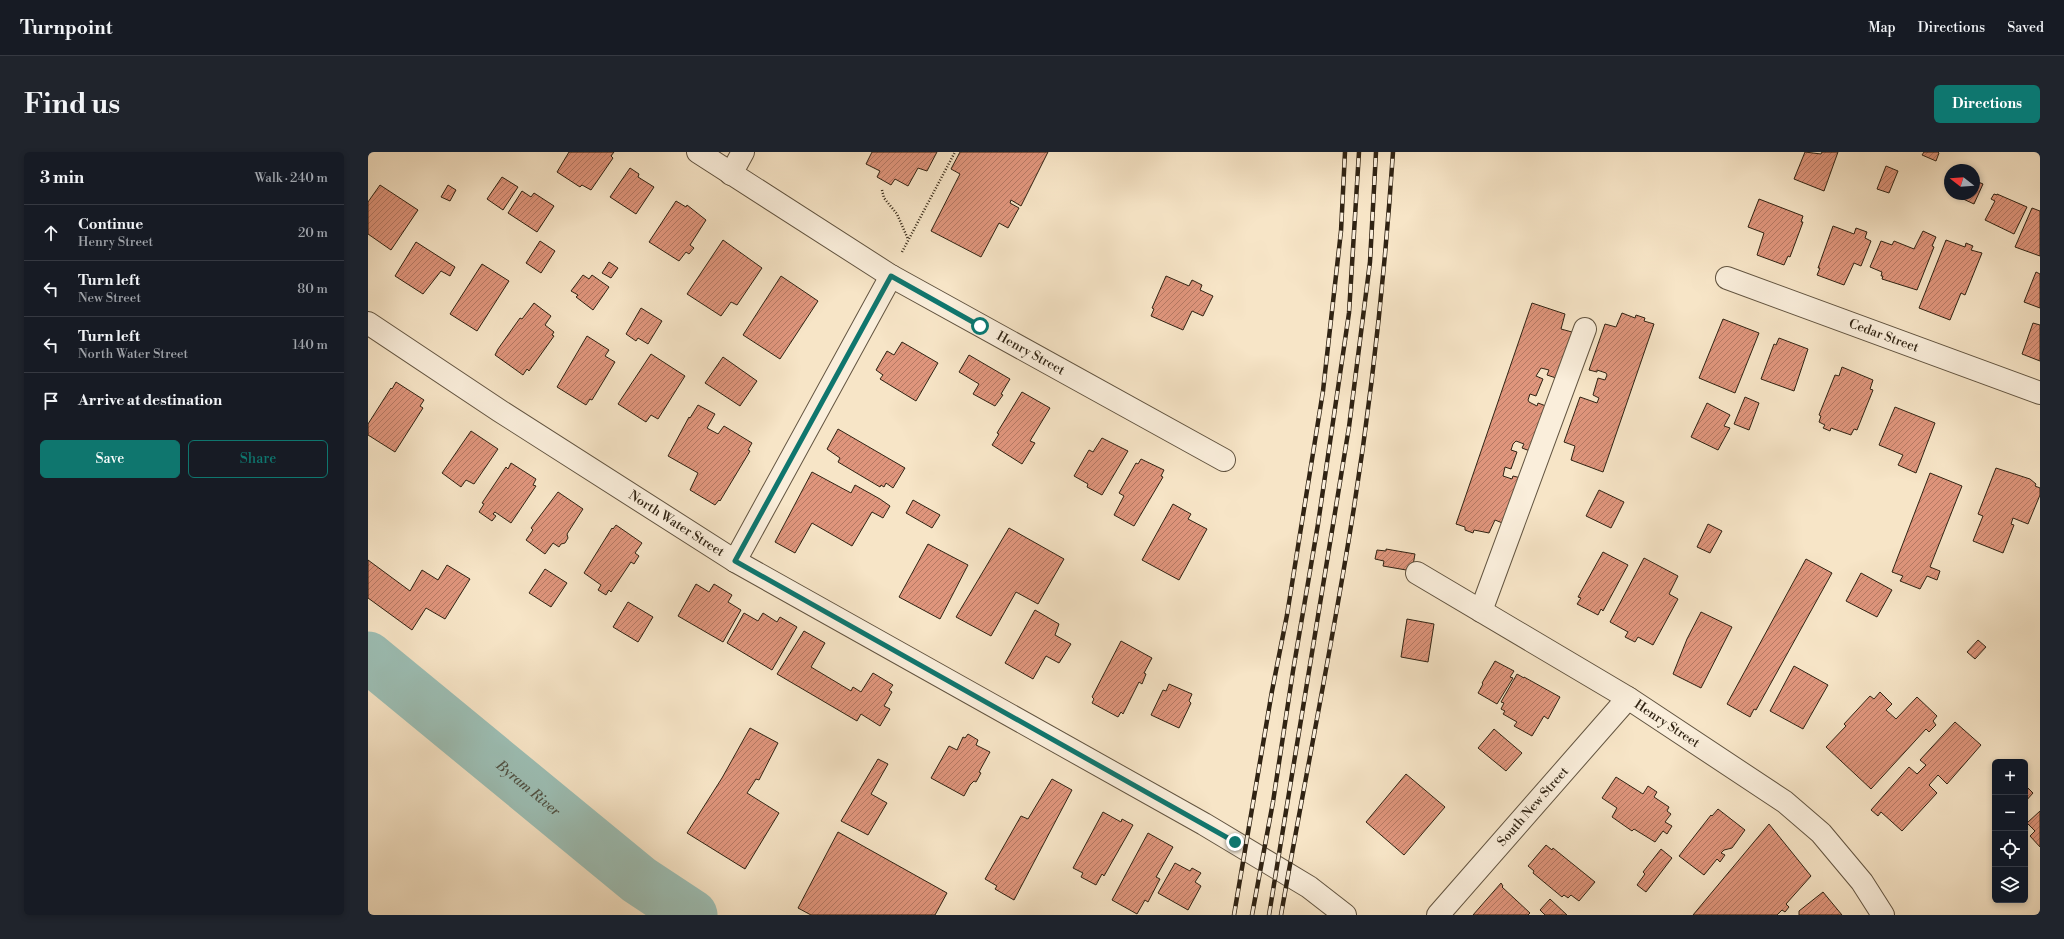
<!DOCTYPE html>
<meta charset="utf-8">
<style>
body{margin:0;font-family:"Libre Bodoni",serif;background:#20242c;color:#f1f3f6}
.controls{position:absolute;right:12px;bottom:12px;display:grid;overflow:hidden;border-radius:6px;box-shadow:0 2px 6px #0003}
.controls button{width:36px;height:36px;display:grid;place-items:center;padding:0;border:0;border-bottom:1px solid #363941;background:#171b24;color:#f1f3f6;font:20px sans-serif}
.compass{position:absolute;left:1576px;top:12px;width:36px;height:36px;border-radius:50%;background:#171b24;box-shadow:0 2px 6px #0003;rotate:287deg}
.stop{position:absolute;width:12px;height:12px;margin:-9px;border:3px solid #0f766e;border-radius:50%;background:#fff}
.stop.end{background:#0f766e;border-color:#fff;box-shadow:0 1px 4px #0008}
.list{margin:0;padding:0;list-style:none}
h2{display:flex;justify-content:space-between;align-items:center;height:52px;margin:0;padding:0 16px;font-size:17px}
h2 small{font-size:13px;font-weight:400;color:#9ea1a6}
.list li{display:grid;grid-template-columns:26px 1fr auto;gap:12px;align-items:center;box-sizing:border-box;height:56px;padding:0 16px;border-top:1px solid #363941}
.list b{display:block;font-size:15px;white-space:nowrap}
.list p{margin:0;font-size:13px;white-space:nowrap;color:#9ea1a6}
.list em{font-size:13px;font-style:normal;color:#9ea1a6}
.actions{display:flex;gap:8px;padding:12px 16px}
.actions a{flex:1;padding:9px 0;border:1px solid #0f766e;border-radius:6px;text-align:center;font-size:14px;color:#0f766e}
.actions .main{background:#0f766e;color:#fff}
.icon{flex:none;width:22px;height:22px;fill:none;stroke:currentColor;stroke-width:2;stroke-linecap:round;stroke-linejoin:round}
.map{position:relative;flex:none;width:1672px;height:763px;overflow:hidden;border-radius:6px}
header{display:flex;align-items:center;gap:24px;box-sizing:border-box;height:56px;padding:0 20px;background:#171b24;border-bottom:1px solid #363941}
header strong{font-size:19px}
nav{display:flex;gap:22px;margin-inline-start:auto;font-size:14px}
.intro{display:flex;align-items:center;justify-content:space-between;box-sizing:border-box;height:96px;padding:0 24px}
h1{margin:0;font-size:28px}
.button{padding:10px 18px;border-radius:6px;background:#0f766e;color:#fff;font-size:14px;font-weight:700}
main{display:flex;gap:24px;padding:0 24px}
aside{flex:1;background:#171b24;border-radius:6px;box-shadow:0 2px 6px #0003}
.map>svg:first-child{display:block}
</style>
<header>
<strong>Turnpoint</strong>
<nav><a>Map</a><a>Directions</a><a>Saved</a></nav>
</header>
<div class="intro"><h1>Find us</h1><a class="button">Directions</a></div>
<main>
<aside>
<h2>3 min<small>Walk · 240 m</small></h2>
<ul class="list">
<li><svg class="icon" aria-label="ahead" viewBox="0 0 24 24"><path d="M12 20V5M6 11l6-6 6 6"/></svg><div><b>Continue</b><p>Henry Street</p></div><em>20 m</em></li>
<li><svg class="icon" aria-label="left" viewBox="0 0 24 24"><path d="M17 20v-9H6M10 6l-5 5 5 5"/></svg><div><b>Turn left</b><p>New Street</p></div><em>80 m</em></li>
<li><svg class="icon" aria-label="left" viewBox="0 0 24 24"><path d="M17 20v-9H6M10 6l-5 5 5 5"/></svg><div><b>Turn left</b><p>North Water Street</p></div><em>140 m</em></li>
<li><svg class="icon" aria-label="arrive" viewBox="0 0 24 24"><path d="M6 21V4h12l-3 4 3 4H6"/></svg><div><b>Arrive at destination</b></div></li>
</ul>
<div class="actions"><a class="main">Save</a><a>Share</a></div>
</aside>
<div class="map">
<svg width="1672" height="763" viewBox="0 0 1672 763">
<defs>
<pattern id="building-hatch" width="6" height="6" patternUnits="userSpaceOnUse"><rect width="6" height="6" fill="#df957c"/><path d="M-1 1l2-2M0 6l6-6M5 7l2-2" fill="none" stroke="#b57964"/></pattern>
</defs>
<rect width="100%" height="100%" fill="#f7e5c7"/>
<filter id="stains"><feTurbulence type="fractalNoise" baseFrequency=".005" numOctaves="4"/><feColorMatrix values="0 0 0 0 .2 0 0 0 0 .09 0 0 0 0 .02 0 0 0 .5 -.17"/></filter>
<radialGradient id="worn" r=".72"><stop offset=".6" stop-color="#630" stop-opacity="0"/><stop offset="1" stop-color="#630" stop-opacity=".3"/></radialGradient>
<g fill="none" stroke-linecap="round" stroke-linejoin="round">
<path stroke="#9dbfb5" stroke-width="51" id="s1" d="M0,505L271,728L324,763"/>
</g>
<g fill="url(#building-hatch)" stroke="#302313">
<polygon points="201,0 246,0 243,4 245,6 223,38 214,33 212,35 189,20"/>
<polygon points="504,0 569,0 559,19 550,16 540,34 527,27 523,33 509,25 512,19 498,12"/>
<polygon points="592,0 680,0 653,54 643,48 642,51 651,56 640,76 631,71 613,105 563,79 592,22 583,17"/>
<polygon points="1437,0 1453,2 1454,0 1470,0 1456,39 1426,27"/>
<polygon points="1556,0 1570,0 1571,1 1568,9 1554,3"/>
<polygon points="1518,14 1530,19 1521,41 1509,37"/>
<polygon points="262,16 271,22 270,25 286,35 268,62 242,45"/>
<polygon points="134,25 150,35 135,58 119,47"/>
<polygon points="1606,28 1615,32 1606,52 1593,46 1595,42 1606,42"/>
<polygon points="12,33 50,58 23,98 0,82 0,50"/>
<polygon points="80,33 88,38 82,49 73,45"/>
<polygon points="154,39 163,45 166,41 186,54 169,80 140,61"/>
<polygon points="1626,42 1629,43 1629,42 1659,55 1646,82 1617,68 1627,49 1623,47"/>
<polygon points="1391,47 1435,64 1433,70 1435,70 1422,105 1420,104 1416,113 1389,103 1396,81 1380,75"/>
<polygon points="308,49 318,55 319,53 338,68 322,93 326,96 321,102 318,100 311,109 281,90"/>
<polygon points="1664,56 1672,59 1672,104 1647,95"/>
<polygon points="1465,74 1486,82 1488,76 1499,80 1497,86 1503,89 1493,114 1486,111 1476,133 1449,123 1452,116 1450,116"/>
<polygon points="1555,79 1568,85 1564,94 1566,95 1549,138 1514,127 1515,124 1513,124 1514,120 1502,115 1513,89 1524,93 1526,89 1546,97"/>
<polygon points="355,88 394,116 369,153 363,150 353,164 319,142"/>
<polygon points="1578,88 1597,95 1598,91 1605,94 1603,98 1614,101 1597,143 1593,141 1582,168 1551,156"/>
<polygon points="172,89 187,99 173,121 158,111"/>
<polygon points="48,90 87,115 82,124 73,119 55,142 27,124"/>
<polygon points="241,110 250,116 243,126 234,121"/>
<polygon points="114,112 141,129 109,179 82,162"/>
<polygon points="1668,120 1672,122 1672,156 1656,150"/>
<polygon points="215,123 221,127 224,123 241,135 225,158 208,145 210,143 203,139"/>
<polygon points="413,124 450,149 412,207 375,183"/>
<polygon points="798,124 821,134 824,128 834,133 832,138 845,144 835,164 824,159 815,178 783,164 786,157 784,156"/>
<polygon points="166,151 183,164 177,173 186,180 184,183 186,184 161,219 159,217 155,223 127,203 130,197 152,166 154,167"/>
<polygon points="1164,151 1197,162 1193,177 1204,180 1188,226 1179,223 1181,218 1173,216 1168,224 1175,227 1168,244 1162,242 1160,248 1161,250 1169,254 1170,251 1178,254 1162,299 1154,296 1156,292 1148,289 1145,292 1143,298 1149,300 1143,317 1137,315 1135,324 1144,327 1145,324 1153,326 1137,372 1127,368 1121,381 1106,378 1105,381 1097,378 1097,375 1088,372"/>
<polygon points="273,156 294,169 280,192 270,186 268,189 258,182"/>
<polygon points="1254,161 1267,166 1268,163 1277,166 1276,169 1286,172 1235,320 1203,308 1207,294 1196,290 1212,245 1229,251 1231,246 1225,243 1230,226 1237,228 1239,223 1238,221 1229,218 1229,220 1221,218 1237,172 1248,175"/>
<polygon points="1355,167 1391,181 1367,241 1331,226"/>
<polygon points="1665,171 1672,173 1672,209 1654,202"/>
<polygon points="219,184 241,198 237,204 247,210 224,248 222,247 218,253 189,235"/>
<polygon points="1411,186 1440,197 1426,239 1393,227 1406,192 1408,193"/>
<polygon points="534,190 570,211 548,249 512,227 515,223 508,218 519,199 526,203"/>
<polygon points="283,202 317,224 290,267 283,263 278,270 250,252"/>
<polygon points="601,203 642,227 633,242 635,243 627,254 605,242 611,232 591,220"/>
<polygon points="355,205 389,229 372,254 337,231"/>
<polygon points="1474,215 1505,228 1502,237 1505,238 1489,278 1486,277 1483,283 1463,276 1462,279 1455,276 1457,273 1451,270 1453,264 1451,263 1467,223 1471,224"/>
<polygon points="28,230 56,248 52,254 55,256 27,300 0,283 0,272 23,236 24,237"/>
<polygon points="654,240 682,256 662,289 667,291 654,312 624,293 631,282 629,281"/>
<polygon points="1377,245 1391,251 1381,278 1366,272"/>
<polygon points="1339,251 1362,263 1356,274 1362,276 1350,298 1323,285"/>
<polygon points="330,253 347,262 339,276 350,282 356,274 384,291 380,298 382,299 352,349 351,348 347,353 322,338 330,321 300,304 321,265 322,266"/>
<polygon points="1527,255 1567,271 1548,321 1530,313 1535,303 1511,293"/>
<polygon points="470,277 537,316 525,336 518,331 516,335 513,333 512,335 470,310 472,306 459,297"/>
<polygon points="103,279 130,297 106,332 98,328 93,335 74,321"/>
<polygon points="734,286 760,299 734,343 719,335 720,332 706,324 721,298 725,300"/>
<polygon points="773,307 796,318 793,324 795,325 766,374 746,363 756,344 751,341 768,311 770,312"/>
<polygon points="143,311 168,327 165,333 168,334 143,371 127,360 125,362 128,364 124,369 111,360 116,352 114,351 138,315 140,317"/>
<polygon points="1628,316 1662,327 1668,332 1667,334 1672,336 1672,343 1660,372 1645,366 1643,372 1646,373 1635,401 1605,389 1615,364 1610,362"/>
<polygon points="444,320 483,341 487,333 512,347 522,354 515,366 504,360 484,394 444,371 427,401 407,390"/>
<polygon points="1562,321 1594,334 1562,415 1572,419 1569,428 1559,424 1552,437 1532,429 1535,424 1524,420"/>
<polygon points="1231,338 1256,350 1243,376 1218,364"/>
<polygon points="190,340 215,357 199,382 200,386 197,391 193,392 191,395 185,391 177,402 158,388 165,378 163,376"/>
<polygon points="545,348 572,363 564,376 538,361"/>
<polygon points="805,352 823,362 820,367 839,377 811,428 774,408"/>
<polygon points="1340,372 1354,379 1342,401 1329,395"/>
<polygon points="248,373 274,391 267,401 271,404 266,412 263,410 243,440 241,438 238,443 230,438 233,433 216,421 244,376 245,377"/>
<polygon points="641,376 696,407 670,452 648,440 623,484 588,465"/>
<polygon points="560,392 600,413 572,467 531,445"/>
<polygon points="1018,397 1047,402 1044,419 1015,414 1016,409 1007,407 1009,398 1018,399"/>
<polygon points="1235,400 1260,413 1235,459 1233,457 1230,463 1209,452 1213,446 1210,445"/>
<polygon points="1276,406 1310,424 1301,442 1310,447 1285,493 1270,485 1267,490 1257,485 1260,480 1242,470"/>
<polygon points="1438,407 1464,421 1388,558 1386,557 1382,565 1359,552"/>
<polygon points="0,408 42,439 54,418 70,428 79,413 102,427 77,467 58,456 44,478 0,446"/>
<polygon points="177,417 199,431 183,455 161,441"/>
<polygon points="1493,421 1524,438 1509,465 1478,449"/>
<polygon points="328,432 341,440 346,432 364,443 360,450 373,458 355,490 310,464"/>
<polygon points="260,450 285,465 270,490 245,475"/>
<polygon points="667,458 691,472 687,483 703,492 691,511 678,504 665,527 637,511"/>
<polygon points="1333,460 1364,475 1333,536 1305,522 1319,487"/>
<polygon points="376,461 390,469 395,461 409,470 412,465 429,475 404,518 359,491"/>
<polygon points="1039,467 1066,472 1060,510 1033,505"/>
<polygon points="436,479 457,491 443,515 483,539 485,535 493,540 505,521 525,533 521,538 524,540 516,554 522,557 512,574 493,562 489,569 409,522"/>
<polygon points="1610,488 1618,495 1607,507 1599,500"/>
<polygon points="753,489 784,506 776,521 778,522 774,532 771,530 755,562 753,560 750,565 724,551 726,547 724,545"/>
<polygon points="1127,509 1146,519 1142,525 1145,526 1129,552 1110,541 1115,532 1114,531"/>
<polygon points="1426,514 1460,533 1435,577 1402,559"/>
<polygon points="1149,522 1156,526 1156,525 1192,545 1180,567 1176,564 1164,584 1146,574 1149,570 1135,562 1137,559 1133,557 1136,551 1133,550"/>
<polygon points="801,532 824,542 821,549 823,551 811,576 783,563 795,538 798,539"/>
<polygon points="1512,540 1524,552 1518,558 1528,567 1549,545 1569,564 1565,569 1568,573 1561,580 1558,577 1503,637 1458,595 1478,574 1476,572 1502,544 1506,547"/>
<polygon points="1587,570 1613,593 1579,632 1570,623 1561,633 1569,641 1534,679 1513,660 1510,664 1503,658 1541,615 1549,622 1558,613 1552,608"/>
<polygon points="382,576 410,591 391,628 388,627 379,641 411,661 377,717 319,681 354,626"/>
<polygon points="1126,577 1154,601 1138,619 1110,596"/>
<polygon points="600,582 610,588 608,593 622,600 611,620 613,621 608,630 606,629 602,633 596,644 563,626 581,594 589,598 595,585 597,586"/>
<polygon points="510,607 520,612 503,642 519,651 500,683 473,669"/>
<polygon points="1038,622 1077,655 1036,703 998,670"/>
<polygon points="1248,625 1275,642 1280,634 1289,640 1286,645 1301,655 1299,659 1303,662 1297,670 1304,674 1299,682 1295,679 1287,690 1266,677 1264,679 1244,665 1249,656 1234,646"/>
<polygon points="684,627 704,638 646,748 627,737 629,734 617,727 653,664 660,667"/>
<polygon points="1657,633 1665,641 1657,650"/>
<polygon points="1350,657 1377,678 1364,696 1356,698 1353,701 1357,703 1352,710 1349,707 1336,723 1311,704 1343,663 1344,664"/>
<polygon points="1672,659 1672,695 1662,684 1667,679 1659,671"/>
<polygon points="735,660 753,670 754,667 765,673 736,724 734,722 728,733 713,725 715,721 705,716"/>
<polygon points="1401,672 1443,724 1418,752 1421,755 1417,760 1414,758 1409,763 1325,763"/>
<polygon points="470,680 579,741 567,763 443,763 430,756"/>
<polygon points="780,681 805,695 788,725 792,727 780,750 777,748 769,762 744,748"/>
<polygon points="1178,693 1184,698 1185,696 1227,730 1211,749 1203,743 1200,746 1196,743 1194,745 1165,721 1166,719 1160,714"/>
<polygon points="1293,697 1304,706 1278,740 1269,733 1277,722 1275,720"/>
<polygon points="807,711 822,719 824,716 833,721 827,730 833,734 820,758 790,741"/>
<polygon points="1133,731 1135,734 1134,735 1162,761 1160,763 1105,763"/>
<polygon points="1455,740 1474,763 1431,763 1431,759"/>
<polygon points="1182,747 1199,763 1177,763 1172,758"/>
</g>
<g fill="none" stroke-linecap="round" stroke-linejoin="round">
<g stroke="#625440" stroke-width="24">
<g id="minor">
<path id="s2" d="M330,0L523,124L856,308"/>
<polyline points="363,22 375,0"/>
<path id="s3" d="M1359,126L1672,241"/>
<path id="s4" d="M0,171L132,259L367,409L836,672L941,735L977,763"/>
<polyline points="367,409 523,124"/>
<path id="s5" d="M1049,421L1260,546L1417,650L1453,681L1494,730L1515,763"/>
<polyline points="1113,459 1217,177"/>
<path id="s6" d="M1070,763L1260,546"/>
</g>
</g>
<g stroke="#302313" stroke-width="2.5" stroke-dasharray="1 2" stroke-linecap="butt">
<polyline points="514,38 516,46 529,62 540,87"/>
<polyline points="534,100 587,0"/>
</g>
<use href="#minor" stroke="#faeedb" stroke-width="22"/>
<g stroke="#302313" stroke-width="4.5">
<g id="rail">
<polyline points="866,763 904,539 919,463 955,239 973,79 977,0"/>
<polyline points="884,763 905,650 925,519 950,372 981,161 991,0"/>
<polyline points="901,763 981,275 1002,110 1008,0"/>
<path d="M913,763C934,643 958,524 978,404C1001,270 1016,136 1025,0"/>
</g>
</g>
<use href="#rail" stroke="#faeedb" stroke-width="3" stroke-dasharray="9" stroke-linecap="butt"/>
</g>
<g fill="none" stroke-linecap="round" stroke-linejoin="round">
<polyline stroke="#0f766e" stroke-width="5" points="612,174 523,124 367,409 867,690"/>
</g>
<g text-anchor="middle" dominant-baseline="central" stroke-width="3" stroke-linejoin="round" paint-order="stroke">
<g font-size="13" fill="#302313" stroke="#faeedb">
<text stroke="none"><textPath href="#s3" startOffset="167">Cedar Street</textPath></text>
<text stroke="none"><textPath href="#s2" startOffset="389">Henry Street</textPath></text>
<text stroke="none"><textPath href="#s4" startOffset="368">North Water Street</textPath></text>
<text stroke="none"><textPath href="#s5" startOffset="292">Henry Street</textPath></text>
<text stroke="none"><textPath href="#s6" startOffset="144">South New Street</textPath></text>
</g>
<g font-size="14" font-style="italic" fill="#515244" stroke="#faeedb">
<text stroke="none"><textPath href="#s1" startOffset="207">Byram River</textPath></text>
</g>
</g>
<rect width="100%" height="100%" filter="url(#stains)"/>
<rect width="100%" height="100%" fill="url(#worn)"/>
</svg>
<div class="controls">
<button>+</button>
<button>−</button>
<button><svg class="icon" aria-label="locate" viewBox="0 0 24 24"><circle cx="12" cy="12" r="6"/><path d="M12 2v4M12 18v4M2 12h4M18 12h4"/></svg></button>
<button><svg class="icon" aria-label="layers" viewBox="0 0 24 24"><path d="M12 4l9 5-9 5-9-5zM3 14l9 5 9-5"/></svg></button>
</div>
<svg class="compass" viewBox="-18 -18 36 36"><path d="M0-13l5 13h-10z" fill="#e53935"/><path d="M0 13l5-13h-10z" fill="#9ea1a6"/></svg>
<div class="stop" style="left:612px;top:174px"></div>
<div class="stop end" style="left:867px;top:690px"></div>
</div>
</main>
